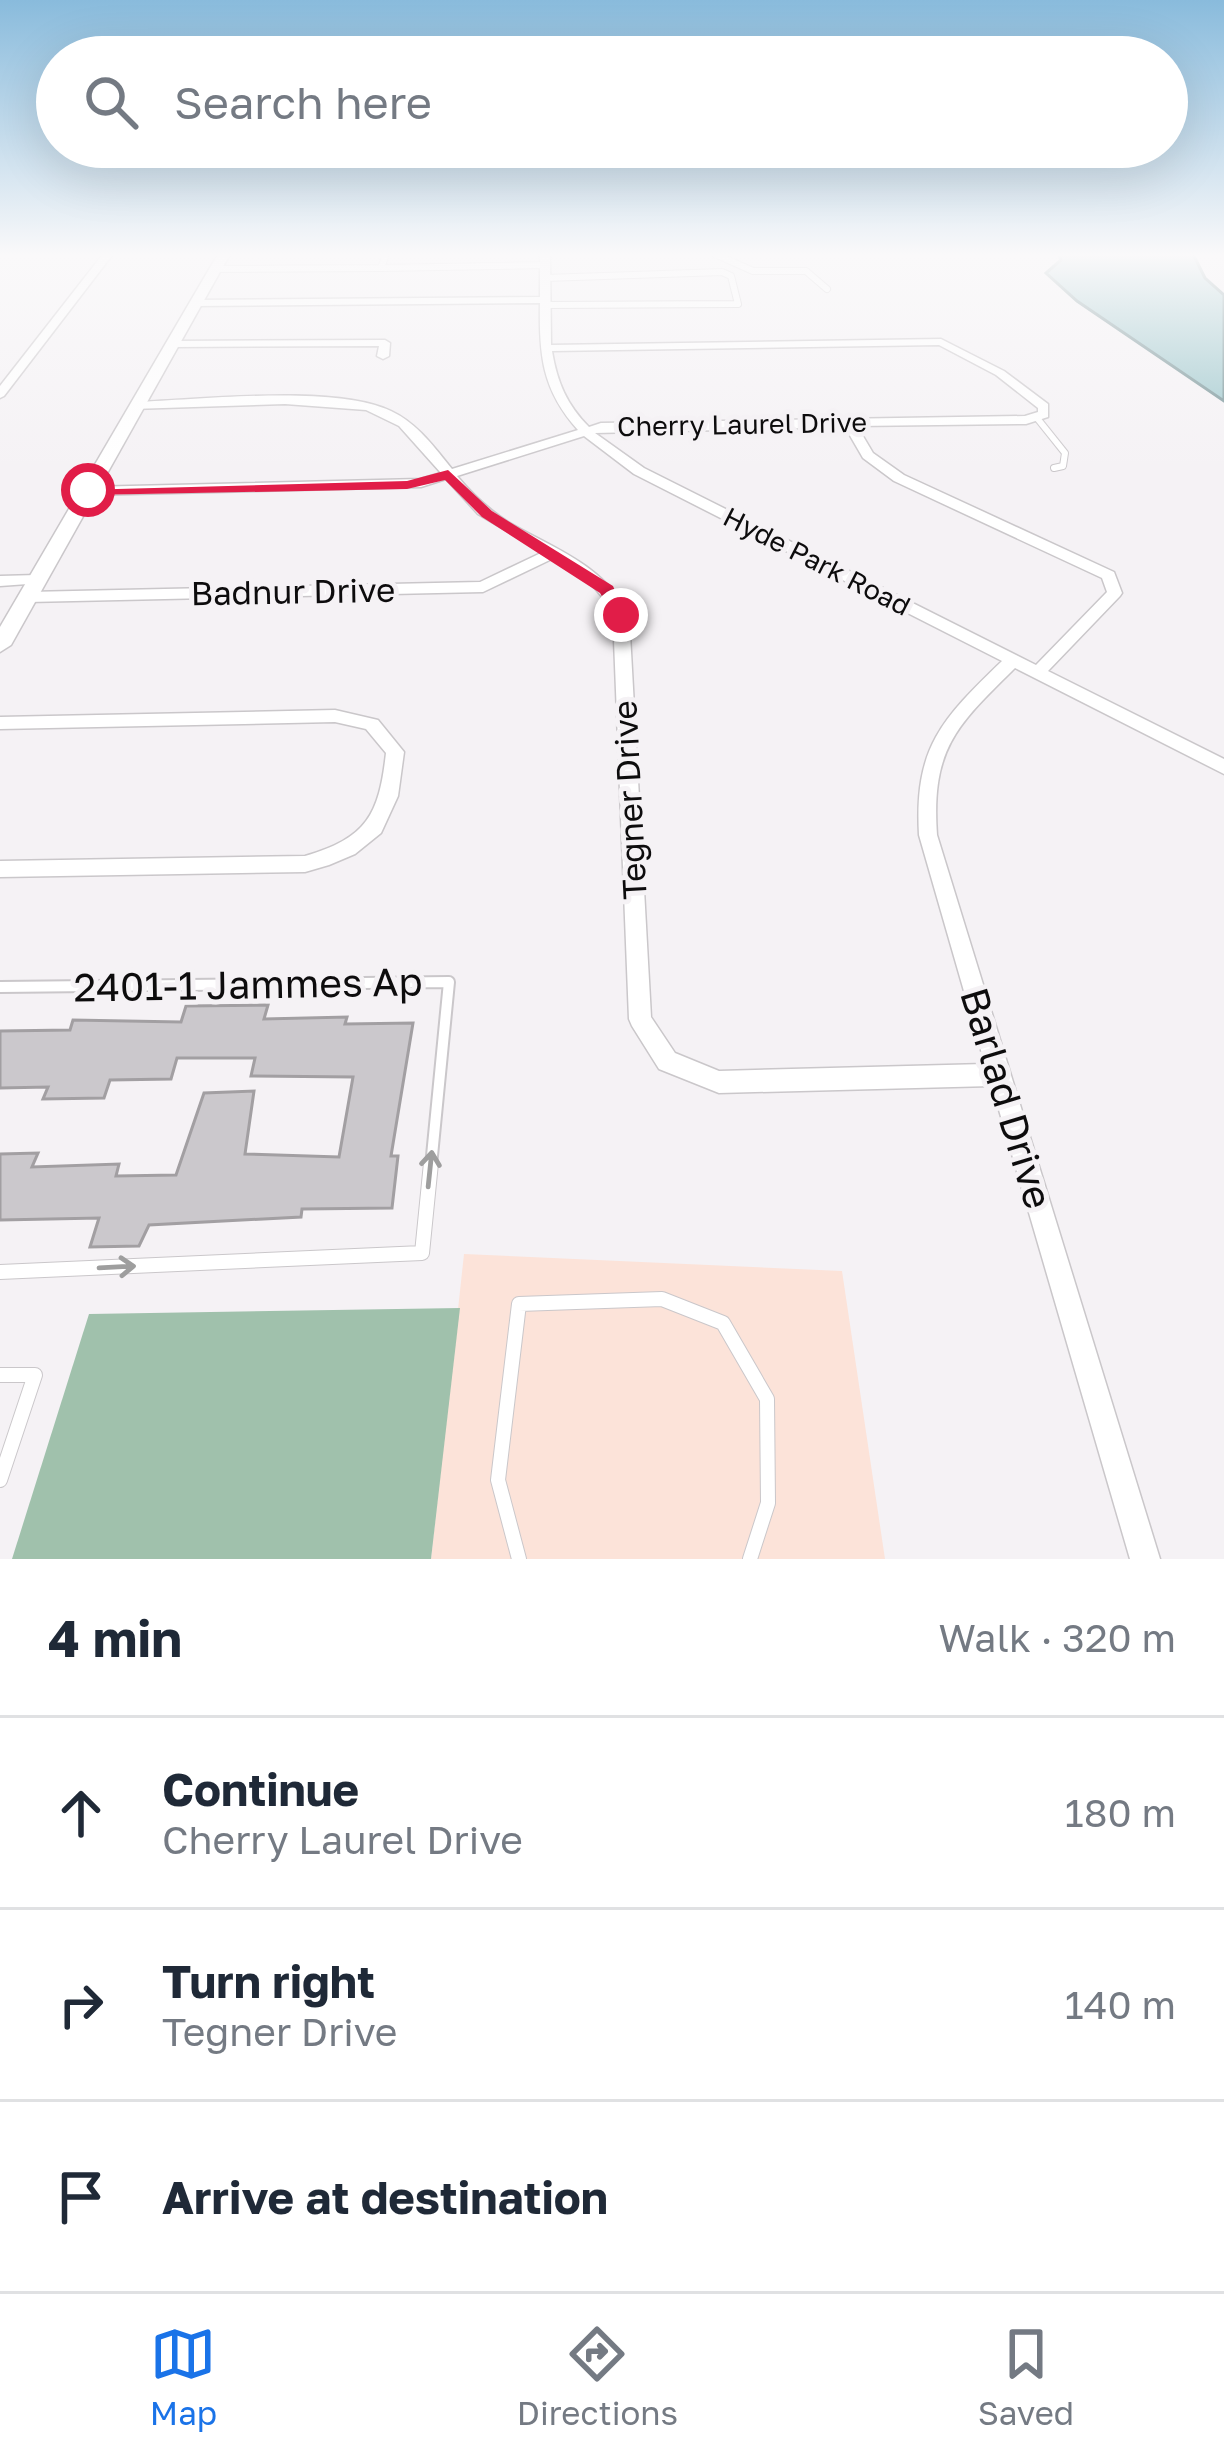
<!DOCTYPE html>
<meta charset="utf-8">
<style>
body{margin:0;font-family:"Golos Text",sans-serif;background:#f6f6f7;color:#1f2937}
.stop{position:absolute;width:36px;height:36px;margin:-27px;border:9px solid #e11d48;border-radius:50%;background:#fff}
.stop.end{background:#e11d48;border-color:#fff;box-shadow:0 3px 12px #0008}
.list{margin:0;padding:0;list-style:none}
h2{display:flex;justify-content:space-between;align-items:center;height:156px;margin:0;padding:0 48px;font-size:51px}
h2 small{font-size:39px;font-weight:400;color:#747a83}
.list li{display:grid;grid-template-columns:78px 1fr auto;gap:36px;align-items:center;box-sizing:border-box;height:192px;padding:0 48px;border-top:3px solid #e0e1e3}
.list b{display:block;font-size:45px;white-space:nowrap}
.list p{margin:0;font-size:39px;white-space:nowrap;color:#747a83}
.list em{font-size:39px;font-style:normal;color:#747a83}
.icon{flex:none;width:66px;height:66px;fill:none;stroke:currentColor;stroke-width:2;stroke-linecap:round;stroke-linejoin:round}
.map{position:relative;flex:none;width:1224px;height:1559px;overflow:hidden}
.search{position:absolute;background:#fff;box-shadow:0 12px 48px #0002;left:36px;right:36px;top:36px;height:132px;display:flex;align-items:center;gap:30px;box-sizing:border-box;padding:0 42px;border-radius:66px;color:#747a83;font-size:45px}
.sheet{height:732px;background:#fff}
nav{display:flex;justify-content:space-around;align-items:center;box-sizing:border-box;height:168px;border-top:3px solid #e0e1e3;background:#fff;font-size:33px;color:#747a83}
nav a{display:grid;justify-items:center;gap:6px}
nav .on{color:#1a73e8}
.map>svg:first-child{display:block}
</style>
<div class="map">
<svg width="1224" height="1559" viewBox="0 0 1224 1559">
<rect width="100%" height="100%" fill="#f5f2f5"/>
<polygon fill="#fce3d9" points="464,1254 842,1271 885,1559 431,1559"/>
<polygon fill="#a0c1ac" points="460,1308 431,1559 12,1559 89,1314"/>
<polygon fill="#9bc6cb" stroke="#708e92" stroke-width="3" points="1059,254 1193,254 1205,278 1224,295 1224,401 1077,301 1046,273 1061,260"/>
<polygon fill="#cbc8cc" stroke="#a29fa2" stroke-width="3" points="268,1005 264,1019 347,1017 345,1024 413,1023 391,1156 398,1156 392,1208 302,1209 301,1217 149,1225 139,1246 90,1247 99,1218 0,1220 0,1154 38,1153 32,1167 119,1164 116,1176 176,1175 204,1093 254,1091 245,1154 339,1157 353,1077 251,1076 255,1058 177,1058 171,1079 110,1080 104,1098 43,1099 48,1087 0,1088 0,1031 70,1030 73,1020 181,1022 186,1006"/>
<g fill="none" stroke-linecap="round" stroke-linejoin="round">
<g stroke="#cac7ca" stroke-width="8">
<g id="service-far2">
<polyline points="715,254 753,271 806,271 827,289"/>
<polyline points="381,268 545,265"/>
<polyline points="215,269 381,268 386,254"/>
<polyline points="545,278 722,272 731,276 738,304 545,305"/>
<polyline points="1037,418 1065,453 1063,466 1054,468"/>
</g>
</g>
<g stroke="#cac7ca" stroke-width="14">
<polyline id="service-far1" points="0,987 449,982 431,1166"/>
</g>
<g stroke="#cac7ca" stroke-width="16">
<g id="service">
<polyline points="0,1272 422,1253 431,1163"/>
<polyline points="0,1375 35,1375 0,1480"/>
<polyline points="519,1559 498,1480 519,1304 662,1299 723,1323 767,1399 768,1503 750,1559"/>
</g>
</g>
<g stroke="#cac7ca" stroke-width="3">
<g id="minor">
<polygon points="103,254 113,254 4,396 0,398 0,386"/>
<path d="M540,254H550L551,345L941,339L1004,371L1048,404V417L1026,424L857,426L873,453L904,475L1114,572L1122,593L1120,596L1048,671L1224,759V774L1015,668C956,726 931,749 937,835L1160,1559H1130L992,1086L719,1093L659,1069L632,1026L629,1019L613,615C600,588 580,573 554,558L483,592L28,602L20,597L28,592L480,582L543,552L478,514L446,479L421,487L88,495L81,491L88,487L420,479L441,473L399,426L366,410L285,404L132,409L130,406L136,402C202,400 333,384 391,411C417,423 435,448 452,469L578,430C542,390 539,355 540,303L195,306L190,303L195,300L540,297ZM939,345L996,375L1038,408V412L1025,416L601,423L589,427C567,405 557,382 552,351ZM845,427L863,458L894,481L1102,578L1107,592L1036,665L644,468L595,433ZM584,436L634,474L1002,661C942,719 914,747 919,835L985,1064L719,1071L675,1053L651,1017L629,615C603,564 554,549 508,522C488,509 472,494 457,476Z"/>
<polygon points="385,340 390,343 389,356 383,359 377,356 379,346 172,347 167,344 172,341"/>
<polygon points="37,575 42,577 42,583 0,586 0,576"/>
<path d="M335,710L378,720L404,752L398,796L381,833L355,854L329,865L305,872L0,877V861L305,856C367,838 379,815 386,753L366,729L335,722L0,729V717Z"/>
</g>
</g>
<g stroke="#cac7ca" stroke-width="3">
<polygon id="tertiary" points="218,254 230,254 11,645 0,652 0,627"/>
</g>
<use href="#service-far2" stroke="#fff" stroke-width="6"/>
<use href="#service-far1" stroke="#fff" stroke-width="10"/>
<use href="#service" stroke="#fff" stroke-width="14"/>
<use href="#minor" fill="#fff" fill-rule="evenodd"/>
<use href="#tertiary" fill="#fff" fill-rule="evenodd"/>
</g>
<defs><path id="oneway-shaft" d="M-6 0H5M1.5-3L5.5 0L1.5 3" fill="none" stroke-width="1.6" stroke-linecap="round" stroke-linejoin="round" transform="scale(3)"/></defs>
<g stroke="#9e9e9e">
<use href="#oneway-shaft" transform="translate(430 1169) rotate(-84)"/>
<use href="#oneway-shaft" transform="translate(117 1267) rotate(-3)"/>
</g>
<linearGradient id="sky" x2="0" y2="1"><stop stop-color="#89bbdc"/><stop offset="0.54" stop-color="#faf9fa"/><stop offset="1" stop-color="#faf9fa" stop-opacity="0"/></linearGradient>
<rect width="1224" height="472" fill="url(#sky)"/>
<polygon fill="#e11d48" points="448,470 492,511 613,586 627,619 615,619 600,593 482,517 445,480 407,489 88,495 80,490 407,481"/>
<g text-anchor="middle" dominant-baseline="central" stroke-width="10" stroke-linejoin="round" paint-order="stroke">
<g font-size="27" fill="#0d0c0d" stroke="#f5f2f5">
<text transform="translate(742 424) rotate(-1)">Cherry Laurel Drive</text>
<text transform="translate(817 561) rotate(27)">Hyde Park Road</text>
</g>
<g font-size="33" fill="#0d0c0d" stroke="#f5f2f5">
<text transform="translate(293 591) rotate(-1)">Badnur Drive</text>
<text transform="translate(629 800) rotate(-93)">Tegner Drive</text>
</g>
<g font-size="39" fill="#0d0c0d" stroke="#f5f2f5">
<text transform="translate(248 984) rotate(-1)">2401-1 Jammes Ap</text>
<text transform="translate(1007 1098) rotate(73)">Barlad Drive</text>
</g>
</g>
</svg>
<div class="stop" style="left:88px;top:490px"></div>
<div class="stop end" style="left:621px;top:615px"></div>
<div class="search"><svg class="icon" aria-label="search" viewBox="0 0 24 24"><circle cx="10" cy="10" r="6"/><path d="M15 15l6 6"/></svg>Search here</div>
</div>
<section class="sheet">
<h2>4 min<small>Walk · 320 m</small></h2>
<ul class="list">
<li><svg class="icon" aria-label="ahead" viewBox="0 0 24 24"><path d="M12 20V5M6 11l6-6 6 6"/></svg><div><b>Continue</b><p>Cherry Laurel Drive</p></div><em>180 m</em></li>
<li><svg class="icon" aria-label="right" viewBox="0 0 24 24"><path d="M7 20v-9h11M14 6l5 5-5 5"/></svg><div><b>Turn right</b><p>Tegner Drive</p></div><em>140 m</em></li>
<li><svg class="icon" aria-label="arrive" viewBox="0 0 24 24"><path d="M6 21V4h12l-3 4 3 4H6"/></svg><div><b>Arrive at destination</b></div></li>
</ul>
</section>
<nav>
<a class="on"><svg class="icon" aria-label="map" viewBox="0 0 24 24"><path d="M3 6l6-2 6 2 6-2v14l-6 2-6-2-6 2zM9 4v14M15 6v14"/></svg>Map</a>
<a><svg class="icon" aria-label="directions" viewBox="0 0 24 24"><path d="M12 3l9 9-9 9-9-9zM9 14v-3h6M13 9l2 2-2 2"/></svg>Directions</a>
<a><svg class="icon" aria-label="saved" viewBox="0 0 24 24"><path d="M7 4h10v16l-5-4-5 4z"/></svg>Saved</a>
</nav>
